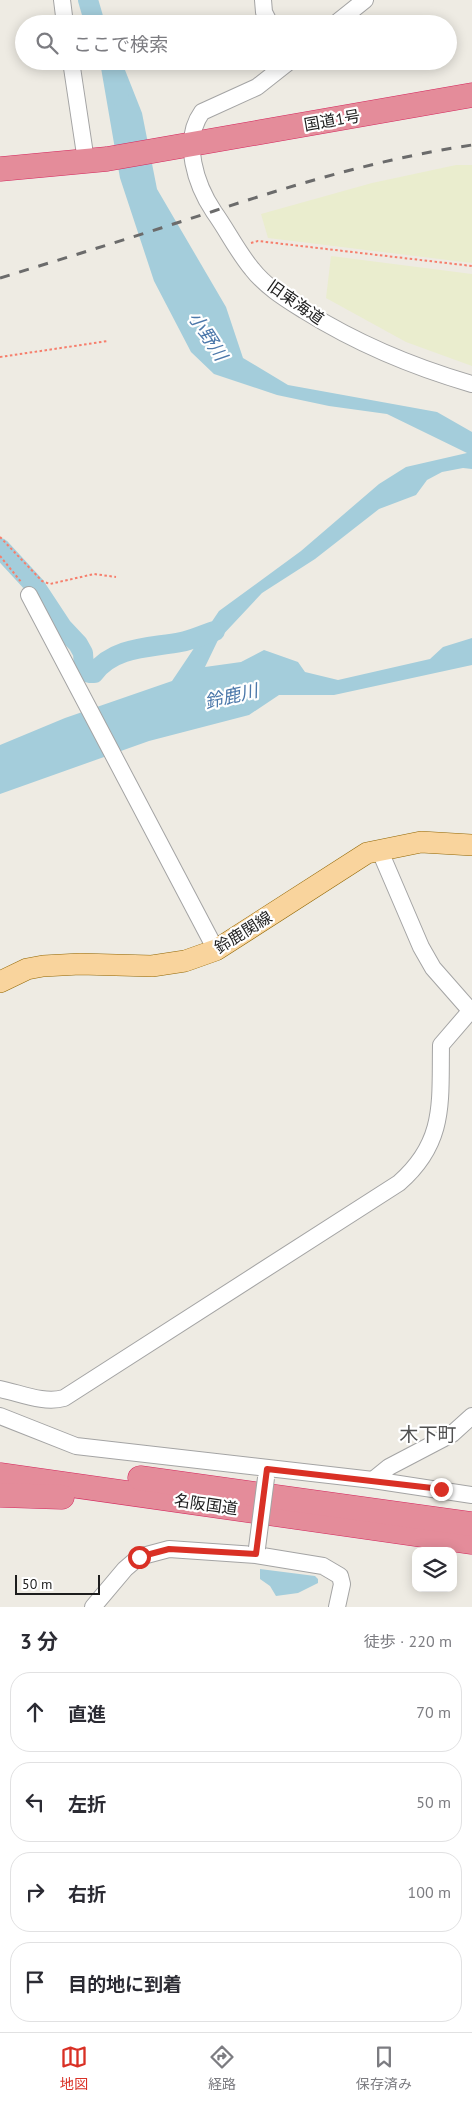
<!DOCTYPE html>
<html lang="ja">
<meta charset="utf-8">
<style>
body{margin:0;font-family:"PT Sans","Noto Sans JP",sans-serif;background:#f7f7f7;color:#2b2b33}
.controls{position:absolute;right:15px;bottom:15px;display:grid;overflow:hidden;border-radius:10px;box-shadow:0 2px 12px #0003}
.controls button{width:45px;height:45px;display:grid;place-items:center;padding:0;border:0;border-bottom:1px solid #e1e1e2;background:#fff;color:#2b2b33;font:25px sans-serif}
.scale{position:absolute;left:15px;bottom:12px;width:85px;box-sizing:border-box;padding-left:5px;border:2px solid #1d1d1d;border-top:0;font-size:14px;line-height:18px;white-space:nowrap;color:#1d1d1d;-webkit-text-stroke:4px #fff;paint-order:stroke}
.stop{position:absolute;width:15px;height:15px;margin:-11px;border:4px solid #d93025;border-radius:50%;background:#fff}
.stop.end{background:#d93025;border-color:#fff;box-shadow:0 1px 5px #0008}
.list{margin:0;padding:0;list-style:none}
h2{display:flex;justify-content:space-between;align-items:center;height:65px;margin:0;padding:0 20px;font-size:21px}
h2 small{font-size:16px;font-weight:400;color:#7c7c81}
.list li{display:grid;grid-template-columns:32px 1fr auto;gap:15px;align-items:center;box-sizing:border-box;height:80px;margin:0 10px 10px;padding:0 10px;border:1px solid #e1e1e2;border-radius:20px}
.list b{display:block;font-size:19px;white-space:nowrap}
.list em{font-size:16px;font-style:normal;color:#7c7c81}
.icon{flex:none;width:28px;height:28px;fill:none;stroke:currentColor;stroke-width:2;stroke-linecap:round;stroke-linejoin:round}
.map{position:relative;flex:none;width:472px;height:1607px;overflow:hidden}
.search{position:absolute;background:#fff;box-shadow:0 2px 12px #0003;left:15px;right:15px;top:15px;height:55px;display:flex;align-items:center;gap:12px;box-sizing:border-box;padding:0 18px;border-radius:28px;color:#7c7c81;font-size:19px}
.sheet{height:425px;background:#fff}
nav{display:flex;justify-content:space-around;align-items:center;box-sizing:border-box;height:70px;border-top:1px solid #e1e1e2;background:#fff;font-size:14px;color:#7c7c81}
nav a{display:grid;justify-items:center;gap:2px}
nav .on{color:#d93025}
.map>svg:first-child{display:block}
</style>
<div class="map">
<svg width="472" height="1607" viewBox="0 0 472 1607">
<rect width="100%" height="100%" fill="#eeebe3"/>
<g fill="#eaedce">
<polygon points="456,165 472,165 472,263 268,238 261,214 372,183"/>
<polygon points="331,256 472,274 472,366 406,342 326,298"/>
</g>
<g fill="#a4cddb">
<polygon points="101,68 125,70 142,113 157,189 226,307 243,358 288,385 437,412 472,432 472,469 463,468 442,472 427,480 416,495 379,509 315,559 262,593 218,640 205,667 241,662 264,650 298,662 305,672 338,680 430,659 443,647 472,638 472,665 334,695 279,695 249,715 149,741 0,794 0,745 65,718 172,681 219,611 301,551 379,484 406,467 467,453 387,414 329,406 277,395 214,374 191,352 154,281 120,178"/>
<polygon points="260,1569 315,1576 318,1579 318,1583 298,1593 276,1596 270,1586 260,1579"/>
</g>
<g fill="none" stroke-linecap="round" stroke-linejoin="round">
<g stroke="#a4cddb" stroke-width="20">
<polyline points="88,0 95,24"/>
<polyline points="110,61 119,96"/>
<path d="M0,548L35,586L62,627L78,644L83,653L84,668L89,673H94C115,646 150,648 181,642C192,640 204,634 215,631"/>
</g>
<g stroke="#a4a4a4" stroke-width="18">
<g id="minor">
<polyline points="62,0 65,24"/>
<polyline points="263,0 264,12 270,24"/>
<polyline points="335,24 365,0"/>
<polyline points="71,61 86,161"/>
<path d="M290,61L257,87L202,112C181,141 196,185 214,212C227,230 237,251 252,269C266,287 286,299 305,311C358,344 413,367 472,384"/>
<polyline points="29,595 216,950"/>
<polyline points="379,849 421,947 433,968 469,1009"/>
<path d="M0,1389C20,1393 44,1404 64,1398L399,1183C446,1142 440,1102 441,1045L472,1009"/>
<polyline points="0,1416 76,1446 373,1480 472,1495"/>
<polyline points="373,1480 389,1467 452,1434 472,1416"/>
<polyline points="93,1607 125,1569 139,1557 169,1549 256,1555 323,1566 340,1576 342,1584 337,1607"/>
</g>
</g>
<g stroke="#926704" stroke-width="22">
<polyline id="major" points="0,982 27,969 43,966 80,964 152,966 185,961 216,950 367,853 421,842 472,845"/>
</g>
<g stroke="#d4285e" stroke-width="25">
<g id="highway">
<polyline points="0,169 107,159 472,95"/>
<polyline points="0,1475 472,1542"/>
<polyline points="140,1478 472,1524"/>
<polyline points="0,1495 62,1497"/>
</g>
</g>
<g stroke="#f67e6c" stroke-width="2" stroke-dasharray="2.5 2.5" stroke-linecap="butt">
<polyline points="251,243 258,241 472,266"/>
<polyline points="0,357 108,341"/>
<polyline points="0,537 42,581 50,584 94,574 116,577"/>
<polyline points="0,556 22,583"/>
</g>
<use href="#minor" stroke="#fff" stroke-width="16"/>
<use href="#major" stroke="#f9d49d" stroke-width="21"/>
<use href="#highway" stroke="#e48c9a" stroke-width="24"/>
<path stroke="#6b6b6b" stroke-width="3" stroke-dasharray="10 10" stroke-linecap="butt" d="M0,278C72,256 143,234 214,211C299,183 384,158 472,145"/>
<g stroke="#a4a4a4" stroke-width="18" stroke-linecap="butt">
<polyline id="minor-bridge" points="257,1548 266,1478"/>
</g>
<use href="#minor-bridge" stroke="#fff" stroke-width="16"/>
</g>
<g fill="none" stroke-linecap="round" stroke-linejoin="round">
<polyline stroke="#d93025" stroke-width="6" points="139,1557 169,1549 256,1554 267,1469 441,1489"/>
</g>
<g text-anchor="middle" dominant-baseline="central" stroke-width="4.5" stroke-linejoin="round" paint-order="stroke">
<g font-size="16" fill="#1d1d1d" stroke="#fff">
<text transform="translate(332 120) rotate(-10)">国道1号</text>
<text transform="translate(296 302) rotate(35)">旧東海道</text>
<text transform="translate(243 932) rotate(-32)">鈴鹿関線</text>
<text transform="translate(206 1504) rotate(8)">名阪国道</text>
</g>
<g font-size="18" font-style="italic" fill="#4c78aa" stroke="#fff">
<text transform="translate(208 336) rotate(57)">小野川</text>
<text transform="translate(231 696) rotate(-13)">鈴鹿川</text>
</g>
<g font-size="19" fill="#505050" stroke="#fff">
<text x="428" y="1434">木下町</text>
</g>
</g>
</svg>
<div class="controls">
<button><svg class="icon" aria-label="layers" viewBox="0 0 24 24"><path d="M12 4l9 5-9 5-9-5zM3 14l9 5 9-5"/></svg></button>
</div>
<div class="scale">50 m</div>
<div class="stop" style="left:139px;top:1557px"></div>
<div class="stop end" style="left:441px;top:1489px"></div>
<div class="search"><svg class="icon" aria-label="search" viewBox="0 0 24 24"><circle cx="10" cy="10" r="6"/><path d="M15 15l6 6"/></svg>ここで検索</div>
</div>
<section class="sheet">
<h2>3 分<small>徒歩 · 220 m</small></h2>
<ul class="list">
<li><svg class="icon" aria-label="ahead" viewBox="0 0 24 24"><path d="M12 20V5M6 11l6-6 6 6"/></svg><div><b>直進</b></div><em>70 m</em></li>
<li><svg class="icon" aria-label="left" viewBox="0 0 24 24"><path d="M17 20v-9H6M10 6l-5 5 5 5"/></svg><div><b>左折</b></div><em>50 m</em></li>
<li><svg class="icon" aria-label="right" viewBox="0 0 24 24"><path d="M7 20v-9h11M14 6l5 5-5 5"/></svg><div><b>右折</b></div><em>100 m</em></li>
<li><svg class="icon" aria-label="arrive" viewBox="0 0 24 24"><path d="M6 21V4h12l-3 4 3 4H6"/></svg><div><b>目的地に到着</b></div></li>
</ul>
</section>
<nav>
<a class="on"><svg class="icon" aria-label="map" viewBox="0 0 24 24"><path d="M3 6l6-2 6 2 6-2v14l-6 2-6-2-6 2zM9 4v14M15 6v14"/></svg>地図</a>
<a><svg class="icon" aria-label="directions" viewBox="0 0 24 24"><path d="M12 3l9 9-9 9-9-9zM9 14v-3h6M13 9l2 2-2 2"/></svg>経路</a>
<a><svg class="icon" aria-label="saved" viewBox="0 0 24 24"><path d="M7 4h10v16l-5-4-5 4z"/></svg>保存済み</a>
</nav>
